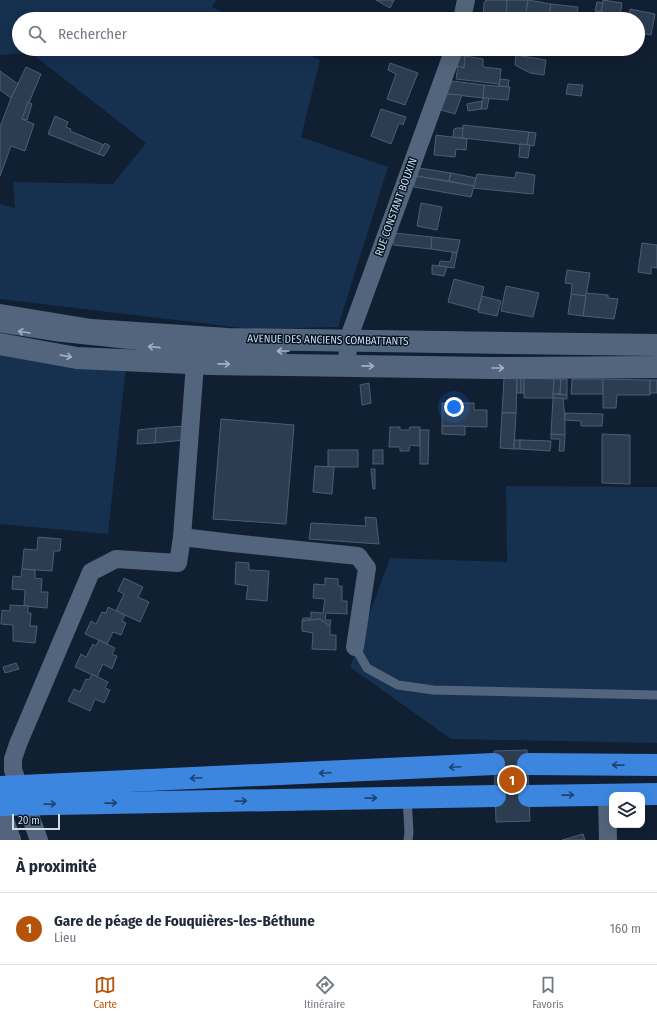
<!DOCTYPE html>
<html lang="fr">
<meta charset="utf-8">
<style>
body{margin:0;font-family:"Fira Sans Condensed",sans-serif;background:#f2f2f3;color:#1f2937}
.controls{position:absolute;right:12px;bottom:12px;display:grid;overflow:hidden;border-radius:8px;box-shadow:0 4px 16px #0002}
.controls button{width:36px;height:36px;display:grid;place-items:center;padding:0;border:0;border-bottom:1px solid #e0e1e3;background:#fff;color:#1f2937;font:20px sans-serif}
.scale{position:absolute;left:12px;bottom:10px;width:48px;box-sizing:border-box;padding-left:4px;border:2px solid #d0dae7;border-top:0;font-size:11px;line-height:14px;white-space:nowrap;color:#d0dae7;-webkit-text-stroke:3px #071628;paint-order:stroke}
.you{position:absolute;left:454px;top:407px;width:14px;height:14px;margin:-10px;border:3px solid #fff;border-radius:50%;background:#1a73e8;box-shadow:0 0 0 6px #1a73e833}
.badge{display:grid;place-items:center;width:26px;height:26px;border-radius:50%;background:#b45309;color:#fff;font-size:13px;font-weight:700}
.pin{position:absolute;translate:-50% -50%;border:2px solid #fff;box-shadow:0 1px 4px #0006}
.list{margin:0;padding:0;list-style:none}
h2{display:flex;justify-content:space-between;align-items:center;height:52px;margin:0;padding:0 16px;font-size:17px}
h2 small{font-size:13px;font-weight:400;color:#747a83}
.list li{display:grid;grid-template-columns:26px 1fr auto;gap:12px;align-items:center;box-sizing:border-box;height:72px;padding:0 16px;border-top:1px solid #e0e1e3}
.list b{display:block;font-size:15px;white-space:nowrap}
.list p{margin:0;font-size:13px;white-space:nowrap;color:#747a83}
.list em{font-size:13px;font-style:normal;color:#747a83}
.icon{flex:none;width:22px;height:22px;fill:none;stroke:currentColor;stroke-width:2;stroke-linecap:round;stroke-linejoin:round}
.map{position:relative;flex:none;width:657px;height:840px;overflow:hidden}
.search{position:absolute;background:#fff;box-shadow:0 4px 16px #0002;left:12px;right:12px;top:12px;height:44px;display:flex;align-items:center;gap:10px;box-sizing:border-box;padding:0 14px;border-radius:22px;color:#747a83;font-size:15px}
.sheet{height:124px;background:#fff}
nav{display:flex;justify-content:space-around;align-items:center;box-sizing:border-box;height:56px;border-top:1px solid #e0e1e3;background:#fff;font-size:11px;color:#747a83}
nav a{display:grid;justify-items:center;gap:2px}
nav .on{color:#b45309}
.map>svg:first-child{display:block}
</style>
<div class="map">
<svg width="657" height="840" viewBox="0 0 657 840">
<rect width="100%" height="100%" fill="#101f32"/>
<g fill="#163050">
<polygon points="0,0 216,0 212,7 236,19 19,19 19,49 298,49 320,60 301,137 388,167 338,327 251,329 0,299 0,204 15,208 13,182 113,184 146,143 31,53 0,55"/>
<polygon points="0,350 126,366 108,534 0,524"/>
<polygon points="506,486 657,487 657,743 451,739 350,667 390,558 507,562"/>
</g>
<g fill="#2c3c51" stroke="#4c5d74">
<polygon points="376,0 394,0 390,8"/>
<polygon points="486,0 507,0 506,18 483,19 484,3"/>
<polygon points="507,0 528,0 525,19 506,19"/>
<polygon points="528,0 551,4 549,19 525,19"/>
<polygon points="603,0 622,3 620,15 601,12"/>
<polygon points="597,2 603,3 601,12 595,11"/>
<polygon points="551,4 578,7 576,19 549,19"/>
<polygon points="630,9 655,14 651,35 638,33 638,19 629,19"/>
<polygon points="463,49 466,49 464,68 457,66"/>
<polygon points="516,55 546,60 544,75 530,73 515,65"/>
<polygon points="465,56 483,59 483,67 501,69 499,86 499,84 456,79 458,66 464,68"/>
<polygon points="390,63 418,73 405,105 387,99 396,74 388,70"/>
<polygon points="26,67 41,74 22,119 34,124 25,151 11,146 0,176 0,127 11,98"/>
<polygon points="0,71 18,84 11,98 0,90"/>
<polygon points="500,79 509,80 508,87 499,86"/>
<polygon points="452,81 484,85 483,98 447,94"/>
<polygon points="568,84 583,85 581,96 566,94"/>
<polygon points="484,85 510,87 508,100 483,98"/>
<polygon points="447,94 462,95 455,114 441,110"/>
<polygon points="483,98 489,98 487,109 481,109"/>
<polygon points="482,101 481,109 468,111 467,104"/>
<polygon points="28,102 32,104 27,120 22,119"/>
<polygon points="381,109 406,117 403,125 399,123 391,144 371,136"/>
<polygon points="55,116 68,122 66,127 71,129 70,131 104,145 98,154 48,134"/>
<polygon points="463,125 529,132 527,145 462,138"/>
<polygon points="457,128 463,128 462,138 453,137 454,129"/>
<polygon points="529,132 536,133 534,146 527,145"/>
<polygon points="436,135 467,139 466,150 456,149 455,157 434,155"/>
<polygon points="105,143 110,146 104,156 98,154"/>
<polygon points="520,144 530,145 528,158 519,157"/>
<polygon points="419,168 451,173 449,181 416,176"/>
<polygon points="516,172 535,175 533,194 473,188 477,174 515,178"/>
<polygon points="451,173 476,178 474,186 449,181"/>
<polygon points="416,176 474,186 471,197 414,187"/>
<polygon points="421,203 442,207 437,230 417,226"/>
<polygon points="394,233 432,237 431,249 393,245"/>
<polygon points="432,237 460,240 457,253 431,249"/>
<polygon points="642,243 657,245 657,268 651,267 651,274 638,272"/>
<polygon points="453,252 457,253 454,268 439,266 440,261 450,262"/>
<polygon points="432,265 447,267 444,276 432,274"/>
<polygon points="567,270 590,273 586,296 571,294 572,284 565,283"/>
<polygon points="454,279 484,287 478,310 448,302"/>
<polygon points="506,286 539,293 533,317 501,311"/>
<polygon points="586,293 608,295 608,298 618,299 614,319 583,316"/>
<polygon points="571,294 586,296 583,316 568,314"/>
<polygon points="482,296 501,301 497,316 478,312"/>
<polygon points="504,378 517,378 516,413 502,413"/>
<rect x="517" y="378" width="4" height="15"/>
<rect x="521" y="378" width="3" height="15"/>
<polygon points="524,378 554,379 553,398 524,398"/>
<polygon points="554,379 561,379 560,394 553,394"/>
<polygon points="561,379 567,379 567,395 560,394"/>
<polygon points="572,379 603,379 603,394 571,394"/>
<polygon points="603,379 650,380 650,395 617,395 616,408 603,408"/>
<rect x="650" y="380" width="7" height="13"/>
<polygon points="369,383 371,403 362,405 360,385"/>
<polygon points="553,394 567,395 567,399 553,398"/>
<polygon points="553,398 563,398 565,420 565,435 551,434"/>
<polygon points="442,403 455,403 455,405 462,406 462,403 474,403 474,410 487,410 487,427 442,426"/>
<polygon points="502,413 516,413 514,449 500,448"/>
<polygon points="565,413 603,414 602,426 581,426 581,421 565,420"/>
<polygon points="221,419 294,425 286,524 213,519"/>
<polygon points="185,426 184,440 155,443 156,428"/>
<polygon points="442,426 465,426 465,435 442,434"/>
<polygon points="390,427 400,427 400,430 409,430 410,427 420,427 420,446 410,445 409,451 400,451 400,447 389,447"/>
<polygon points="156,428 155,443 137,444 138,430"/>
<polygon points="420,430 429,430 428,464 420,464"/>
<polygon points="551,434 565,435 564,451 559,451 560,439 551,439"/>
<polygon points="602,434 630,435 630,484 602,483"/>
<rect x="514" y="440" width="6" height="9"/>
<polygon points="520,440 551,441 550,451 520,449"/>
<rect x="328" y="450" width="30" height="17"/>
<rect x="373" y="450" width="10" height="14"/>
<polygon points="315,466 334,467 332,494 313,492"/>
<polygon points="371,469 375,469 375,489 373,489"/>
<polygon points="365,517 376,518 379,544 309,539 311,523 366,526"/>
<polygon points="38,537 61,539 60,551 54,551 52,571 22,569 24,549 37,550"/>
<polygon points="236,562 249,563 249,570 269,571 267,601 246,599 248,586 235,584"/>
<polygon points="22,569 35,570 35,578 42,579 41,592 48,592 47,608 24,606 25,590 12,589 13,576 21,577"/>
<polygon points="124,578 143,587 138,597 149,602 140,622 116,611 124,594 118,591"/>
<polygon points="325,578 338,579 338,586 342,586 342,601 347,601 347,614 326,613 325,620 331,620 330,626 320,619 302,621 303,618 311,618 311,612 323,613 325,599 313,598 314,584 325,585"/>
<polygon points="10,605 28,606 28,613 31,613 30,626 37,626 35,643 13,641 13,625 1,624 2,610 10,611"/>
<polygon points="108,607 125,615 122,621 126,623 121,635 113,632 107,644 85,634 91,621 96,624 102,612 106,613"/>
<polygon points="320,619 330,626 330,635 336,635 336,650 312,649 313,633 302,631 302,621"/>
<polygon points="99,640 115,648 112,654 117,656 112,669 103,664 97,677 75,667 81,654 86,657 93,644 96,646"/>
<polygon points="16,663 19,669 5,673 3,667"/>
<polygon points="92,674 108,682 105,688 110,690 104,703 95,699 90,711 68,701 74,689 80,692 86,679 89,680"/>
<polygon points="527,750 530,821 496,822 494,751"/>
<polygon points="583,834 585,840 562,840"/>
</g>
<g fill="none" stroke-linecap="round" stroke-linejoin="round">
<g stroke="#2d3b4d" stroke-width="22" stroke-dasharray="22 11" stroke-linecap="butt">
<polyline points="494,764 528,764"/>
<polyline points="495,796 529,796"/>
</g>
<g stroke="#53657c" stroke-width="9">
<polyline points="0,328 58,337 172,349 283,351"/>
<polyline points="355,647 367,668 398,685 433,690 657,695"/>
<polyline points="407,798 409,832 408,840"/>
</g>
<g stroke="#53657c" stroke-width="18">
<polyline points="462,19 466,0"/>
<polyline points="347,366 348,340 454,49"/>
<polyline points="182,537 232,543 358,556 367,568 355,647"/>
<polyline points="607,794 608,840"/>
<polyline points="39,840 13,770 13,759 18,744 91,572 116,559 178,563 182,537 195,364"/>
</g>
<g stroke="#53657c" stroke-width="22">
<polyline points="0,315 91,330 228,339 657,345"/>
<polyline points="0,344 77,358 211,364 491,368 657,367"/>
</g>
<polyline stroke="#53657c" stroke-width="22" points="0,812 10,840"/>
<g stroke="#3c86e0" stroke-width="22">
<polyline points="528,764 657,765"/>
<polyline points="0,787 494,764"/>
<polyline points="529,796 657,794"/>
<polyline points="0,805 495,796"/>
</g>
</g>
<defs><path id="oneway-shaft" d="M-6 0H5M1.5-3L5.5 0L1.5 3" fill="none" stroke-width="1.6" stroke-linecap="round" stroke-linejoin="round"/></defs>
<g stroke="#a4b1c2">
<use href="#oneway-shaft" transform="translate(24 332) rotate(-171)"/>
<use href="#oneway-shaft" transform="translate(154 347) rotate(-174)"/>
<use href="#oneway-shaft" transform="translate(283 351) rotate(-180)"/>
<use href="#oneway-shaft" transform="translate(66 356) rotate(10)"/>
<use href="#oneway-shaft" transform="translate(224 364) rotate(1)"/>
<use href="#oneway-shaft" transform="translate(368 366) rotate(1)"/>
<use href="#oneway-shaft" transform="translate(498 368)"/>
</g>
<g stroke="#1c4372">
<use href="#oneway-shaft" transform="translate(618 765) rotate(-179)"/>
<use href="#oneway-shaft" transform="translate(455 767) rotate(177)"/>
<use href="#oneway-shaft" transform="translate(325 773) rotate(177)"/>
<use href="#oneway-shaft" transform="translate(196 778) rotate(177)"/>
<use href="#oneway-shaft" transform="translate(568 795) rotate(-1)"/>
<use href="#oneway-shaft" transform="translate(371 798) rotate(-1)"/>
<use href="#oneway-shaft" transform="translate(241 801) rotate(-1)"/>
<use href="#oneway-shaft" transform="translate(111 803) rotate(-1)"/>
<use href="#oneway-shaft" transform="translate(50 804) rotate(-1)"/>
</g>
<g text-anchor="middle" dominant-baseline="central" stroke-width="3" stroke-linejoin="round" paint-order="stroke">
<g font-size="11" fill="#d0dae7" stroke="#071628">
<text transform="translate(396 207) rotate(-70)">RUE CONSTANT BOUXIN</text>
<text transform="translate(328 340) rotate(1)">AVENUE DES ANCIENS COMBATTANTS</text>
</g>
</g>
</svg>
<div class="controls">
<button><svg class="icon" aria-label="layers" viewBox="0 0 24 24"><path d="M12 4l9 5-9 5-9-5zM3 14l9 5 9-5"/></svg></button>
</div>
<div class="scale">20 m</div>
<div class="you"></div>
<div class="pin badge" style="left:512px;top:780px">1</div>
<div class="search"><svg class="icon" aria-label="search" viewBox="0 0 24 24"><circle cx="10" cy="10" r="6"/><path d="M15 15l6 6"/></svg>Rechercher</div>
</div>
<section class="sheet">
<h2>À proximité<small></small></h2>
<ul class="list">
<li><span class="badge">1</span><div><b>Gare de péage de Fouquières-les-Béthune</b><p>Lieu</p></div><em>160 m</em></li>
</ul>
</section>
<nav>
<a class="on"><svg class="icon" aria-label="map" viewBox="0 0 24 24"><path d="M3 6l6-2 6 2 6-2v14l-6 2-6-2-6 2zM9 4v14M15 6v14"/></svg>Carte</a>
<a><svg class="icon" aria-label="directions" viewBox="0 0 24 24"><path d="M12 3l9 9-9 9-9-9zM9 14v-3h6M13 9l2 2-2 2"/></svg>Itinéraire</a>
<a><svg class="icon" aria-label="saved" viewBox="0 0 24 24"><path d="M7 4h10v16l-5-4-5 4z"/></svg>Favoris</a>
</nav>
